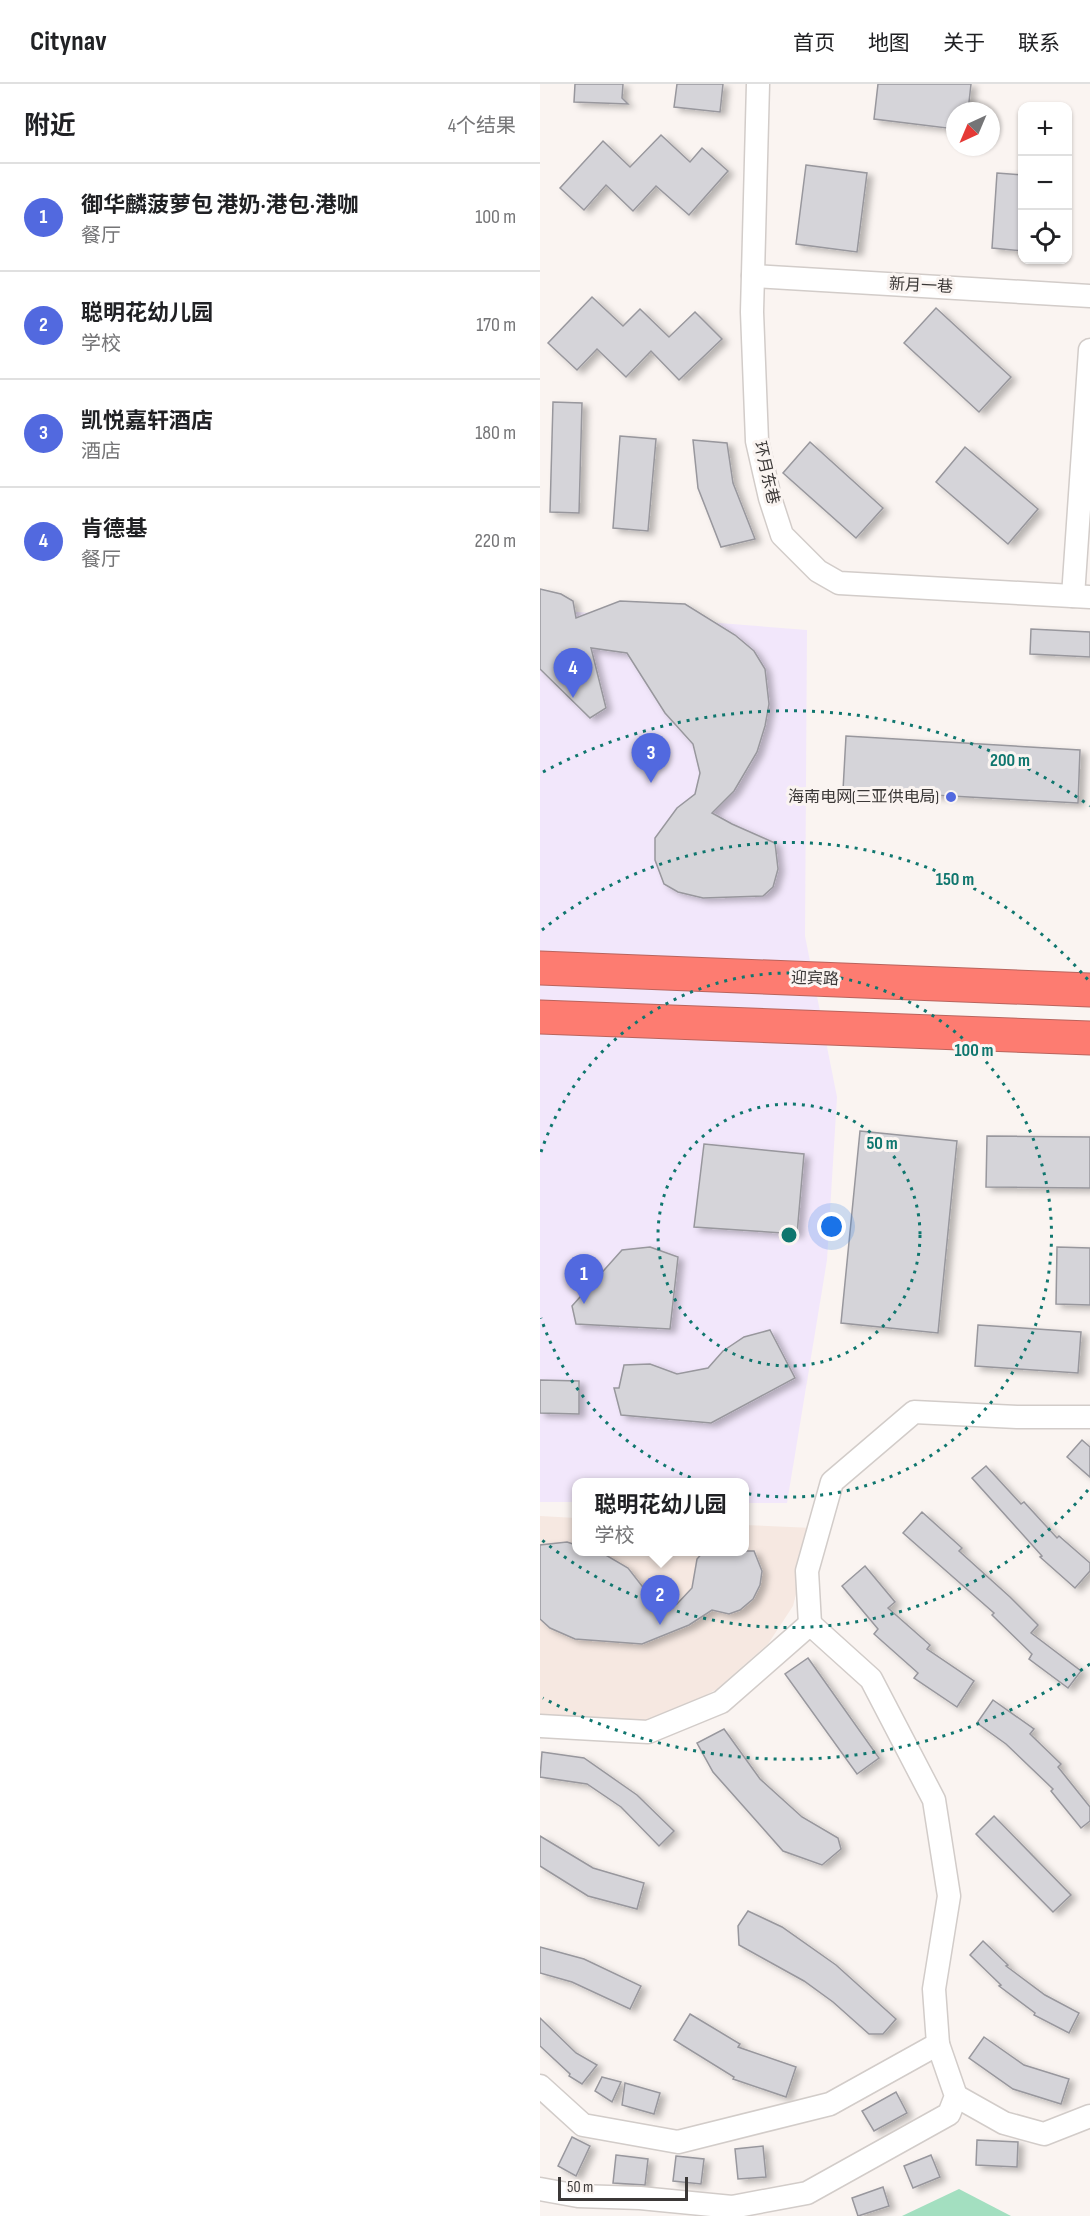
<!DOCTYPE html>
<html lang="zh">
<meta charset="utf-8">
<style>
body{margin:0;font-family:"Sofia Sans Condensed","Noto Sans SC",sans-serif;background:#f6f6f6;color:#202124}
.controls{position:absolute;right:18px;top:18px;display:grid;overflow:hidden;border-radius:12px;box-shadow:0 2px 4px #0004}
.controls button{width:54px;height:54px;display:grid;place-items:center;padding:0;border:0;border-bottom:2px solid #e0e0e0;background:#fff;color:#202124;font:30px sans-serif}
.compass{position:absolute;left:406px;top:18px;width:54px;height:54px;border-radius:50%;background:#fff;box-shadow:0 2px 4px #0004;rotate:224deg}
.scale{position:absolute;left:18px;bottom:15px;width:130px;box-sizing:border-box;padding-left:6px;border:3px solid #3b3837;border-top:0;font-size:16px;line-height:21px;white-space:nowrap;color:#3b3837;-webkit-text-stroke:4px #faf4f1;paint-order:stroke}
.you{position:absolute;left:292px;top:1143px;width:21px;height:21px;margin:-15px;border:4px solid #fff;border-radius:50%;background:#1a73e8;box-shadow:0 0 0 9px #1a73e833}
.badge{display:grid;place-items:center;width:39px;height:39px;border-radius:50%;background:#5269df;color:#fff;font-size:20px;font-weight:700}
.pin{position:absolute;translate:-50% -50px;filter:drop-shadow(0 2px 3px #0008)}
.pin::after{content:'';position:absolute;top:32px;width:21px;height:18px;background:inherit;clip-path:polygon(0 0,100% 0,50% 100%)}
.popup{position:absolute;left:32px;top:1394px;width:177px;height:78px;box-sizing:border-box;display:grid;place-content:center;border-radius:12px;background:#fff;filter:drop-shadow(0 2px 4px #0005);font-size:20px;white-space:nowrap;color:#757577}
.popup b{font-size:22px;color:#202124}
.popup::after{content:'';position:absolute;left:50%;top:100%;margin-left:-12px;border:12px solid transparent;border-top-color:#fff}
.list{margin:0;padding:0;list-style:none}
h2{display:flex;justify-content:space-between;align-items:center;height:78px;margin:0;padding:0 24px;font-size:26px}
h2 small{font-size:20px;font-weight:400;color:#757577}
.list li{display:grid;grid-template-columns:39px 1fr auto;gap:18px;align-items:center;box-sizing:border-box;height:108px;padding:0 24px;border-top:2px solid #e0e0e0}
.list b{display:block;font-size:22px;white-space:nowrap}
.list p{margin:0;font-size:20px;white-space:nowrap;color:#757577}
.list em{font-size:20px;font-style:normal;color:#757577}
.icon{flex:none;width:33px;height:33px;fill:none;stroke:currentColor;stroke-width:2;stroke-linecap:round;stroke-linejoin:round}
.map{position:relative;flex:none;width:550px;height:2132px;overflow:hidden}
header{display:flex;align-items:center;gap:36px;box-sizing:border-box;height:84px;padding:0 30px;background:#fff;border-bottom:2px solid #e0e0e0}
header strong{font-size:28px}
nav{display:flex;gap:33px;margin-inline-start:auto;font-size:21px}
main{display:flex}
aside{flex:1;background:#fff}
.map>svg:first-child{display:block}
</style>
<header>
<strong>Citynav</strong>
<nav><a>首页</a><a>地图</a><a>关于</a><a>联系</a></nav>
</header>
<main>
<aside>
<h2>附近<small>4个结果</small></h2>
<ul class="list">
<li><span class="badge">1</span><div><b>御华麟菠萝包 港奶·港包·港咖</b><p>餐厅</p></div><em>100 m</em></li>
<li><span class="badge">2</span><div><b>聪明花幼儿园</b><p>学校</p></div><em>170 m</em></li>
<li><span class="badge">3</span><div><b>凯悦嘉轩酒店</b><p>酒店</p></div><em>180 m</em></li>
<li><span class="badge">4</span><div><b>肯德基</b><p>餐厅</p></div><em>220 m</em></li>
</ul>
</aside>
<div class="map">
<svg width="550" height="2132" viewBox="0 0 550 2132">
<defs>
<filter id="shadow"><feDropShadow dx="5.5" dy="3.5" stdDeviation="3" flood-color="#0004"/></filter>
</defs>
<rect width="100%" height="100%" fill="#faf4f1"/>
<polygon fill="#f2e7fb" points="0,525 267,546 265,852 297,1013 287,1176 247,1419 204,1419 204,1398 36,1398 36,1418 0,1418"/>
<polygon fill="#f6e8e1" points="0,1432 36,1434 36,1468 204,1468 204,1441 273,1444 253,1522 228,1560 177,1605 108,1643 0,1635"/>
<polygon fill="#a3dfc0" points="419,2105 471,2132 362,2132"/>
<g fill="#d5d4d9" stroke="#98979d" stroke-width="1.5" filter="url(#shadow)">
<polygon points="35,0 83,0 82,14 88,20 34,18"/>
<polygon points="137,0 183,0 180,28 134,23"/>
<polygon points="338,0 431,0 428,27 415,27 415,45 334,35"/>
<polygon points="121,51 150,78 162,64 188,87 149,131 116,102 93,127 66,101 44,126 20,104 63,57 90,83"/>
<polygon points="266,81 327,89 317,168 256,160"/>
<polygon points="457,89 483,91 483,167 452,164"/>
<polygon points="52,213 83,242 100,225 129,253 155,228 182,255 139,296 111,267 86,293 57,265 37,286 8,259"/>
<polygon points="396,224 471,293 439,328 364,259"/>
<polygon points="13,318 42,319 39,429 10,428"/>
<polygon points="80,352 116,355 108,447 73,444"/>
<polygon points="153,356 187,359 193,399 215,455 181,463 158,404"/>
<polygon points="270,358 343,424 316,454 243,389"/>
<polygon points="425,363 498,425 468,460 396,398"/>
<polygon points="0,505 21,510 33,517 36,534 80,517 145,520 195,551 214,567 225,585 229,620 225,642 217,668 194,707 172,729 192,740 235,759 238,785 233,803 223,812 163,814 138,808 124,800 115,776 115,754 137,724 155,710 160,689 153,660 125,629 87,569 51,564 66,624 50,634 0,585"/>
<polygon points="491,545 550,548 550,573 490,570"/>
<polygon points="306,652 540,666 538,719 303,706"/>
<polygon points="320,1047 417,1057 398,1249 301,1239"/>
<polygon points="447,1052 550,1053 550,1104 446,1103"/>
<polygon points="164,1060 264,1070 257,1150 154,1143"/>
<polygon points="110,1163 138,1173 130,1245 36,1240 32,1222 82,1166"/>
<polygon points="517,1163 550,1164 550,1221 516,1220"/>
<polygon points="438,1241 541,1248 538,1289 435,1282"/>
<polygon points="230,1246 255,1294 171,1339 81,1331 74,1304 79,1304 84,1281 110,1280 137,1290 168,1284 183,1267 204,1253"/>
<polygon points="0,1296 39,1297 39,1330 0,1329"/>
<polygon points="542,1356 550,1363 550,1393 527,1373"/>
<polygon points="446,1382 481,1420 484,1418 517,1454 519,1452 550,1479 550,1487 535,1504 500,1473 502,1472 432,1394"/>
<polygon points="382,1428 422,1464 419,1467 470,1513 498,1541 491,1549 541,1587 528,1604 489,1575 492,1570 452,1531 454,1529 363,1449"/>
<polygon points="27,1458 36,1461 36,1467 59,1467 88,1484 102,1502 119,1533 137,1520 152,1504 157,1475 164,1467 214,1467 222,1487 220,1501 213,1515 200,1526 189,1530 172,1526 149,1541 102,1560 35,1555 10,1544 0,1535 0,1461"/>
<polygon points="325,1482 355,1518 348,1524 390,1561 387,1565 434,1597 417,1623 374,1594 378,1589 334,1550 338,1545 302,1502"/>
<polygon points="268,1574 339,1674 317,1690 245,1590"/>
<polygon points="453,1616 494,1645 490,1650 521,1680 518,1683 550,1723 550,1737 541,1744 511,1707 513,1705 466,1660 437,1639"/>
<polygon points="184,1645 220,1695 262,1733 298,1754 301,1765 282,1781 243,1767 173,1688 157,1659"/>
<polygon points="2,1668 44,1674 97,1711 134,1747 119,1762 81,1723 47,1700 0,1693"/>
<polygon points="454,1732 531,1811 513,1828 436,1750"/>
<polygon points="0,1752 53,1784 104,1799 97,1825 48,1812 0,1782"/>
<polygon points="208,1827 242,1843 296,1881 356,1935 343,1950 329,1950 293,1918 264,1897 199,1861 198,1842"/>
<polygon points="443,1857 468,1881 466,1882 505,1911 539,1929 529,1949 494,1931 495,1929 459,1902 461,1901 430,1871"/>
<polygon points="0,1863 44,1875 101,1902 90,1925 32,1898 0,1889"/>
<polygon points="150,1930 200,1960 198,1963 256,1983 246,2013 193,1995 194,1993 134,1956"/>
<polygon points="0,1934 36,1969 57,1981 42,2000 29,1992 30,1990 0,1962"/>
<polygon points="444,1953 484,1981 529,1995 521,2020 473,2005 429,1974"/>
<polygon points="62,1993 81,1998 72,2018 55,2007"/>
<polygon points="85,1999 120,2009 114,2030 82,2021"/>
<polygon points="356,2008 367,2029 334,2047 322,2027"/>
<polygon points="32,2053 50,2062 36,2092 18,2082"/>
<polygon points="437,2056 478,2058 477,2083 436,2081"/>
<polygon points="223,2062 226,2093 198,2095 195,2065"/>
<polygon points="76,2071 108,2075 105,2101 73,2099"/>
<polygon points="391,2071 400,2093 373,2104 364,2082"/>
<polygon points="136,2072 164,2075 161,2100 133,2097"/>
<polygon points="343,2103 349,2122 318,2132 312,2114"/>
</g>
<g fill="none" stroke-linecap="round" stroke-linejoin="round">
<g stroke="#d2ccc9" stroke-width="25">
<g id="minor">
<polyline points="218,0 212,228 217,357 230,414 242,451 278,487 299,499 550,513"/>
<polyline points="213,192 550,212"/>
<polyline points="533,512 550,266"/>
<polyline points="270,1540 267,1487 292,1398 374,1328 477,1333 550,1333"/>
<polyline points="0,1642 108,1648 181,1618 270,1540 331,1595 394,1716 409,1812 394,1905 398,1960 290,2020 138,2058 43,2041 0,2002"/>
<polyline points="416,2012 464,2039 504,2050 550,2032"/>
<polyline points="0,2105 38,2112 100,2114 192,2123 267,2109 409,2030 416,2012 398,1960"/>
</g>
</g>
<g stroke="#b9645d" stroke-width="35">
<g id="highway">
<polyline points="0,884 550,906"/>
<polyline points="0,933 550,954"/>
</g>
</g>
<use href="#minor" stroke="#fff" stroke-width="22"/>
<use href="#highway" stroke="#fd7c71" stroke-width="33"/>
</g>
<g fill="none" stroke="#0f766e" stroke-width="3" stroke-dasharray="3 6">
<circle cx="249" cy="1151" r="131"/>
<path d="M1 1068A262 262 0 1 1 1 1234"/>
<path d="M548 1406A393 393 0 0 1 2 1456M2 846A393 393 0 0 1 548 896"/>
<path d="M550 1580A524 524 0 0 1 3 1614M3 688A524 524 0 0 1 550 722"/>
</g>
<circle fill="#5269df" stroke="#faf4f1" stroke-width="2" cx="411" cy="713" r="6"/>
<g text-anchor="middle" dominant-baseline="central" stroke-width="6" stroke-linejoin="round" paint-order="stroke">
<g font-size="16" fill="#3b3837" stroke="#faf4f1">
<text transform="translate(381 202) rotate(3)">新月一巷</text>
<text transform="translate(226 389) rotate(77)">环月东巷</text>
<text transform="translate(275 895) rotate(2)">迎宾路</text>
</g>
<g font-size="16" fill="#3b3837" stroke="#faf4f1" text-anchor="end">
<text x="399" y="713">海南电网(三亚供电局)</text>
</g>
</g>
<circle cx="249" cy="1151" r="9" fill="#0f766e" stroke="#faf4f1" stroke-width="3"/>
<g font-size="18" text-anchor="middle" font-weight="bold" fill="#0f766e" stroke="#faf4f1" stroke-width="6" stroke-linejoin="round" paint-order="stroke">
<text x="470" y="682">200 m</text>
<text x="415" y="801">150 m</text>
<text x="434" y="972">100 m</text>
<text x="342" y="1065">50 m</text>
</g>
</svg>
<div class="controls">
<button>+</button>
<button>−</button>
<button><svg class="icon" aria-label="locate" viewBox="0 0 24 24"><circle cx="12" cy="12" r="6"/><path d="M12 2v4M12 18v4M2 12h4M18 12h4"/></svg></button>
</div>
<svg class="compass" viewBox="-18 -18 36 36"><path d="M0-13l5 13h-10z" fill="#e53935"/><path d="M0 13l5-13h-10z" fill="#757577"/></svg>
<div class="scale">50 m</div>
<div class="you"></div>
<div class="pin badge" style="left:44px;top:1220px">1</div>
<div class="pin badge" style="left:120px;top:1541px">2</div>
<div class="popup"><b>聪明花幼儿园</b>学校</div>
<div class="pin badge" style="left:111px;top:699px">3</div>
<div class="pin badge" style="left:33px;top:614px">4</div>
</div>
</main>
